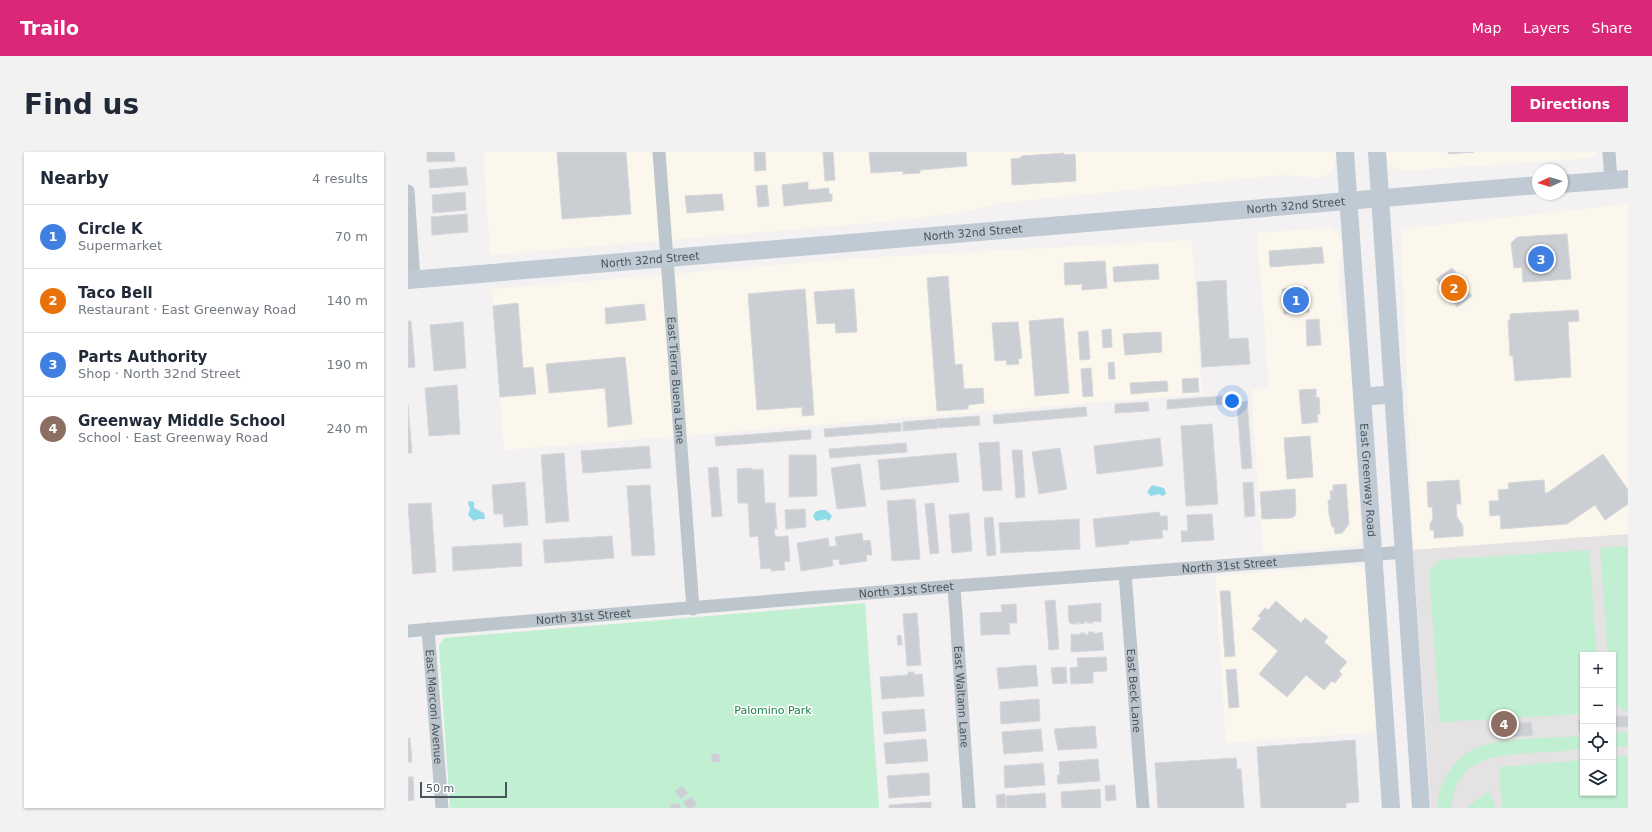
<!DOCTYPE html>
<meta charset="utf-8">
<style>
body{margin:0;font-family:"DejaVu Sans",sans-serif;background:#f2f2f3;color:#1f2937}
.controls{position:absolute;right:12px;bottom:12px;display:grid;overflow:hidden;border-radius:0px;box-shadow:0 1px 3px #0004}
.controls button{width:36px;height:36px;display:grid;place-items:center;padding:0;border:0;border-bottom:1px solid #e0e1e3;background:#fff;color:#1f2937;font:20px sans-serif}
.compass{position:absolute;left:1124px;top:12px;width:36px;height:36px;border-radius:50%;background:#fff;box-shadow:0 1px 3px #0004;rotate:266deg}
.scale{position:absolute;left:12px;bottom:10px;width:87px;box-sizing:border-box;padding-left:4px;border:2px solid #49555e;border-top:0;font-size:11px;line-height:14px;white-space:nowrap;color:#49555e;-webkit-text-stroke:3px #fff;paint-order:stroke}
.you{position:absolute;left:824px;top:249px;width:14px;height:14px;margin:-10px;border:3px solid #fff;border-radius:50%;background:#1a73e8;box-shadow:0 0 0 6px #1a73e833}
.badge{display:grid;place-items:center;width:26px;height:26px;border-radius:50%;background:#db2777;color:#fff;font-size:13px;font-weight:700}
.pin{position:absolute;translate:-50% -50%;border:2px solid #fff;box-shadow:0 1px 4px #0006}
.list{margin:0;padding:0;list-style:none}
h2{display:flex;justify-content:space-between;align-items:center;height:52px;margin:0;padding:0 16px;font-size:17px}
h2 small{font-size:13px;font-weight:400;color:#747a83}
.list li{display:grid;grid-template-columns:26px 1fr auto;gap:12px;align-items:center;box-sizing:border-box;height:64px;padding:0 16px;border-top:1px solid #e0e1e3}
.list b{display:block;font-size:15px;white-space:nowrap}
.list p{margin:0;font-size:13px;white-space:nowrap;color:#747a83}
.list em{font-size:13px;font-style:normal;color:#747a83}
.icon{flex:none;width:22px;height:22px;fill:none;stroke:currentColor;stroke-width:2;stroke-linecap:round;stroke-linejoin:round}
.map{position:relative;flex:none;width:1220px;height:656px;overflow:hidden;border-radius:0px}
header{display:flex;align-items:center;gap:24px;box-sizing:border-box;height:56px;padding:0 20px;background:#db2777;color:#fff}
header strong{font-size:19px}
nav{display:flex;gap:22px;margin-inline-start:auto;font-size:14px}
.intro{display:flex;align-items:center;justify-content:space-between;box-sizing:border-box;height:96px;padding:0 24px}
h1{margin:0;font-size:28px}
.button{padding:10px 18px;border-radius:0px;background:#db2777;color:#fff;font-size:14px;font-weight:700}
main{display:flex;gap:24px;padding:0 24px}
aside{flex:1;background:#fff;border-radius:0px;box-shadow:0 1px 3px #0004}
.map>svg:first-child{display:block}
</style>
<header>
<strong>Trailo</strong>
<nav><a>Map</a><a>Layers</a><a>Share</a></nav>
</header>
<div class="intro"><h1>Find us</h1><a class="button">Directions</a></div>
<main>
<aside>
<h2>Nearby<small>4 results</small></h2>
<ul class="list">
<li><span class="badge" style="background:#3f7fe0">1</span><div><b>Circle K</b><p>Supermarket</p></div><em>70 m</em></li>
<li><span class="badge" style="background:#e8710a">2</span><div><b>Taco Bell</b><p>Restaurant · East Greenway Road</p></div><em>140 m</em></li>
<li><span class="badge" style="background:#3f7fe0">3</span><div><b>Parts Authority</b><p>Shop · North 32nd Street</p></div><em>190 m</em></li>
<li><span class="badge" style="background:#8d6e63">4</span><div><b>Greenway Middle School</b><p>School · East Greenway Road</p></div><em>240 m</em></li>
</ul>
</aside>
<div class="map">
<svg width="1220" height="656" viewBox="0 0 1220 656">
<rect width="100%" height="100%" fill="#f3f1f1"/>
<g fill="#fcf7ec">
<polygon points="75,0 928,0 928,7 924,20 913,26 874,23 593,51 558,60 475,70 82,103"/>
<polygon points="977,0 1190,0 1182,6 994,19 983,14 979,9"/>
<polygon points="1220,52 1220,382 1005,398 993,77"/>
<polygon points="921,76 929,80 934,91 931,129 935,168 941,187 954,386 949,393 944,394 855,402 843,238 861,236 849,81"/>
<polygon points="784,88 794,242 96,298 84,137 453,106"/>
<polygon points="944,413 951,413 958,421 968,580 818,591 807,424"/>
</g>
<path fill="#e4e2e3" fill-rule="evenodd" d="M1220,382V656H1023L1005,398ZM1175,503H1205V641H1175Z"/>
<g fill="#c1efd1">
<polygon points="1220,394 1220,558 1216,559 1205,549 1205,503 1200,503 1192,396"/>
<polygon points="1181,398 1189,503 1175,503 1175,562 1032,570 1021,420 1032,408"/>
<polygon points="457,451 471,656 42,656 31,494 36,486"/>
<polygon points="1220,580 1220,594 1205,595 1205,581"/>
<path d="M1175,584V597C1157,599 1140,600 1122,601C1082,604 1049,607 1043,656H1029C1030,630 1048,602 1073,594C1100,585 1146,586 1175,584Z"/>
<polygon points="1220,604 1220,656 1094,656 1091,615 1175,608 1175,641 1205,641 1205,605"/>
<polygon points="1081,639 1088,656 1058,656"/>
</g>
<g fill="#90dbea">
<polygon points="744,333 756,336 758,342 754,344 751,342 743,344 739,340"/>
<polygon points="61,349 66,350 66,356 76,361 77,367 70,367 66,369 60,363 62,357 60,351"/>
<polygon points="412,358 418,358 424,364 421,369 418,367 408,369 405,364 407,360"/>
</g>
<g fill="#cbced3" stroke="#d5d7dc">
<polygon points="19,0 46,0 47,9 19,10"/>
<polygon points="149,0 218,0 223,62 154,67"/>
<polygon points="346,0 357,0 358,18 347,19"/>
<polygon points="415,0 425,0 427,28 417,29"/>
<polygon points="461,0 558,0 559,14 512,18 512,21 495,22 495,19 463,21"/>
<polygon points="1040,0 1066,0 1041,2"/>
<polygon points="656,1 656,3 667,2 668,29 604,33 603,7 613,6 613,4"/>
<polygon points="58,15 60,33 22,36 21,18"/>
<polygon points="400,30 400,38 421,36 421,42 424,42 424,49 376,54 374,33"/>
<polygon points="359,33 361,54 350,55 348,34"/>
<polygon points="57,40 58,58 25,61 24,43"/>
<polygon points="314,42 316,58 279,61 277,44"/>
<polygon points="59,62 60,80 24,83 23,65"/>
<polygon points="1159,82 1163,127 1115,130 1114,115 1106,116 1103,91 1109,85"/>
<polygon points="914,95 916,111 862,115 861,99"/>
<polygon points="697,109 699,136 674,138 674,132 657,133 656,111"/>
<polygon points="750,112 751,127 706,130 705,115"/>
<polygon points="1044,116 1057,131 1055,132 1064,144 1049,155 1028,127"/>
<polygon points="540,124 547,213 554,212 556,237 575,236 576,251 560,253 560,257 529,259 519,126"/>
<polygon points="818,128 821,187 840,186 842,212 794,215 789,130"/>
<polygon points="899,135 901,160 876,162 874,137"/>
<polygon points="397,137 406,263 394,264 394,255 349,258 340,142"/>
<polygon points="446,137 449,180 428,181 427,171 409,172 406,140"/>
<polygon points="110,151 115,216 125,215 128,242 92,245 85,154"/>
<polygon points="236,152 238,168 198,172 197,156"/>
<polygon points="1170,158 1171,169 1160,170 1163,225 1107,229 1105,204 1102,204 1100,168 1102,168 1102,162"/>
<polygon points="655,166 661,241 627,244 621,169"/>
<polygon points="911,167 913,193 899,194 898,168"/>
<polygon points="0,169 3,169 7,215 0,216"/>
<polygon points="55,170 58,216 26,219 22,173"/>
<polygon points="610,170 614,206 610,207 611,212 599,213 598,208 587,209 584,171"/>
<polygon points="703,177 704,195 695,196 694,178"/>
<polygon points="680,179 682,207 672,208 670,180"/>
<polygon points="753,180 754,200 717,203 715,182"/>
<polygon points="217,205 224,272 200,275 197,236 141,241 138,212"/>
<polygon points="706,210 707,227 701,227 700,211"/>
<polygon points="683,216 685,244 675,245 673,217"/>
<polygon points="790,226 791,240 775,241 774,227"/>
<polygon points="759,229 760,239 723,242 722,231"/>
<polygon points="49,233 52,282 21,284 17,236"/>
<polygon points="908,237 908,246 911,245 912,262 909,262 910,270 894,272 891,238"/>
<polygon points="830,243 831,251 759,257 759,248"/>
<polygon points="839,249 844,316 834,317 829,253 832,250"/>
<polygon points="740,250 741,259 707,261 707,252"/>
<polygon points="0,253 4,301 0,301"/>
<polygon points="678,255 679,264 586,272 585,263"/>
<polygon points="571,264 572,273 531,276 530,267"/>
<polygon points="530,267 530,276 495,279 495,270"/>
<polygon points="493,271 493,279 417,285 416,277"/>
<polygon points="804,272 810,352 778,354 773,274"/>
<polygon points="403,278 403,287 308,294 307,285"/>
<polygon points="902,284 905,325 879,327 876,286"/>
<polygon points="752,286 755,314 689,322 686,294"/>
<polygon points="591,290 594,338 575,339 571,291"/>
<polygon points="498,291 499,300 422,306 421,297"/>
<polygon points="241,294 243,316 175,321 173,299"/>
<polygon points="652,296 659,337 631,342 624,300"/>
<polygon points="604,298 614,298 617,345 608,346"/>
<polygon points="156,301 161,369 138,371 133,303"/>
<polygon points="548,301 551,330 473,338 470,308"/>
<polygon points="1195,302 1220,338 1220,352 1197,368 1187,353 1159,372 1093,377 1092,363 1082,364 1081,349 1091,349 1090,338 1101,337 1100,331 1136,328 1137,341 1139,341"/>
<polygon points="381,303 408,303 409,344 381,345"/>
<polygon points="452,312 458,354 429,357 423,316"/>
<polygon points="310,315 314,364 304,365 300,316"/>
<polygon points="344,316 344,318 355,317 357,351 367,351 369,377 366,377 367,385 380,384 382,409 376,410 377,418 363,419 363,416 353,417 350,384 342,385 340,351 330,351 329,317"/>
<polygon points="1051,328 1053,352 1048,352 1049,365 1055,374 1055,384 1026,386 1026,378 1022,378 1022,372 1025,367 1024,355 1020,355 1019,330"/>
<polygon points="117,330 120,373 96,375 95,362 86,362 84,333"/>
<polygon points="845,330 847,364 837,365 835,331"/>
<polygon points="938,332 941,372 934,381 927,382 926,375 924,375 921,362 920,348 923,348 922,339 925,339 925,333"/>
<polygon points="242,333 247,403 224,404 219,334"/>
<polygon points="887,337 888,359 887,364 883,366 854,367 852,340"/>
<polygon points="507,347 512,407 484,409 479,349"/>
<polygon points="23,351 28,420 5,422 0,352"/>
<polygon points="526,351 531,401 522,402 517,352"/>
<polygon points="397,357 398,375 378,377 377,358"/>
<polygon points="751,360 752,364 759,364 760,378 754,378 755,386 721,389 721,392 688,395 685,367"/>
<polygon points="561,361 564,399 544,401 541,363"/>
<polygon points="804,362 806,388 774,390 773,379 780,379 779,363"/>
<polygon points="585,365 588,403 579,404 576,366"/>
<polygon points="671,367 672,397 593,401 591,371"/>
<polygon points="454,381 455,389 462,388 464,403 458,403 459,409 432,413 431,407 424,408 425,414 393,419 389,391 420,386 421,395 429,394 427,385"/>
<polygon points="204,384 206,406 137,411 135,388"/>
<polygon points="113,391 114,414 45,419 44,395"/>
<polygon points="812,439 822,439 827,504 817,505"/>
<polygon points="647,448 651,497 641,498 637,449"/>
<polygon points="868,449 893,471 897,466 920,485 916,490 939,510 931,519 934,522 927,531 924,529 916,538 898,523 879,545 851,522 870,499 844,477 853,466 850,464 857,456 860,458"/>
<polygon points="693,451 693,470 685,469 685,471 679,471 679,469 677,469 677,471 671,472 671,470 669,470 669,472 663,472 661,470 660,454"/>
<polygon points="608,452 609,471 601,471 602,482 573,483 572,461 594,460 593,453"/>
<polygon points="509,461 513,513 499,514 495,462"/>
<polygon points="680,480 686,480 686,482 694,480 696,498 663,500 663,482 672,483 672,481 677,481 678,483 680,483"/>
<polygon points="493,483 494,493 490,493 489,484"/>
<polygon points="698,505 699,519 685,520 685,531 663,532 662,516 670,515 669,506"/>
<polygon points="628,513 630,534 591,537 589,516"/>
<polygon points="658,515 659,531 645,532 643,516"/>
<polygon points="828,517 831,555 821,556 818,518"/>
<polygon points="500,520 506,520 506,523 514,522 516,544 474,547 472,525 500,523"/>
<polygon points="631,547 632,569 593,572 592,550"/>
<polygon points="516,557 518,579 476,582 474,560"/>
<polygon points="1207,564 1220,564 1220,575 1208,575"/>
<polygon points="1170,568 1175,568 1175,579 1171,580"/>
<polygon points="1123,570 1125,583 1105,585 1104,572"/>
<polygon points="687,574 689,596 650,598 646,577"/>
<polygon points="633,577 635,599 596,602 594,580"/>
<polygon points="0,586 2,586 4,610 0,610"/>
<polygon points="518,587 520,609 478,612 476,591"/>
<polygon points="947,588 951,650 938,651 938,656 853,656 849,595"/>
<polygon points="303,602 311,602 312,610 304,610"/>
<polygon points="828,606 829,617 833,617 836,656 750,656 747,611"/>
<polygon points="690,607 692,629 650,632 649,623 652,623 651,610"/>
<polygon points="635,611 637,633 597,636 596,614"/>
<polygon points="521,621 522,643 481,646 479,624"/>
<polygon points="0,625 5,625 6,648 0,649"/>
<polygon points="707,633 708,648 698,649 697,634"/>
<polygon points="274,634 280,641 273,647 267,639"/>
<polygon points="692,637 693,656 654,656 653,640"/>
<polygon points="637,641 638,656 599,656 598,644"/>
<polygon points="597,642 598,656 589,656 588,643"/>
<polygon points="283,645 289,652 284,656 280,656 275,650"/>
<polygon points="523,650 523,656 481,656 481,653"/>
<polygon points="262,652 272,652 272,656 263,656"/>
</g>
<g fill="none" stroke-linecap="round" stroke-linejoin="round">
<g stroke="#bdc6cd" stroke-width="13">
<path id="s1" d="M251,0L285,457"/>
<polyline points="1201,0 1203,28"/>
<polyline points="0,39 6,127"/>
<path id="s2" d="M717,421L735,656"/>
<path id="s3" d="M546,434L561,656"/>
<path id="s4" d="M20,477L34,656"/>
<path id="s5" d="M0,479L546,434L997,400"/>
</g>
<g stroke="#bfcad4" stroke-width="18">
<path id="s6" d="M937,0L983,656"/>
<polyline points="969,0 1013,656"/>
<polyline points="1154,32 1220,27"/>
<path id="s7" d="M0,128L1130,33"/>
<polyline points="954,245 986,242"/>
</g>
</g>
<g text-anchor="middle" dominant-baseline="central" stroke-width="3" stroke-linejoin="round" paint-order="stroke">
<g font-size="11" fill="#49555e" stroke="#fff">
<text stroke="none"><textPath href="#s7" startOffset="891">North 32nd Street</textPath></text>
<text stroke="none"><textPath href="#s7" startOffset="567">North 32nd Street</textPath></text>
<text stroke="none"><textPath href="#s7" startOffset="243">North 32nd Street</textPath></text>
<text stroke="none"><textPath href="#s1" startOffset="229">East Tierra Buena Lane</textPath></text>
<text stroke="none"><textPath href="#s6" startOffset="329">East Greenway Road</textPath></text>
<text stroke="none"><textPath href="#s5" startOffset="824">North 31st Street</textPath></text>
<text stroke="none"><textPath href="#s5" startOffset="500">North 31st Street</textPath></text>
<text stroke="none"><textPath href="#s5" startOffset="176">North 31st Street</textPath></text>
<text stroke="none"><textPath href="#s2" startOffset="118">East Beck Lane</textPath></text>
<text stroke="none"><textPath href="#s3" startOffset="111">East Waltann Lane</textPath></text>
<text stroke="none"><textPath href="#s4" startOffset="78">East Marconi Avenue</textPath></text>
</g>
<g font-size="11" fill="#1a7f49" stroke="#fff">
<text x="365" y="558">Palomino Park</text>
</g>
</g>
</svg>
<div class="controls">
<button>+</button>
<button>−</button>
<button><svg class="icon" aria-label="locate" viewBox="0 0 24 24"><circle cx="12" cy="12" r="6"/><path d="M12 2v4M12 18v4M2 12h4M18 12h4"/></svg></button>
<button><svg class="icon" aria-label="layers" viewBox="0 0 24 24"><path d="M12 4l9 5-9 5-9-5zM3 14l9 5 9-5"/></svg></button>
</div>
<svg class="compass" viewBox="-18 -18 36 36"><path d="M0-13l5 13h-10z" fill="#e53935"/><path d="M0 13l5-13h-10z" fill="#747a83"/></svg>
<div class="scale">50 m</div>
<div class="you"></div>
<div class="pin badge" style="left:888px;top:148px;background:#3f7fe0">1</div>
<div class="pin badge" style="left:1046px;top:136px;background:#e8710a">2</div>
<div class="pin badge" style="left:1133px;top:107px;background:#3f7fe0">3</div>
<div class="pin badge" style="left:1096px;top:572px;background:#8d6e63">4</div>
</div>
</main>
